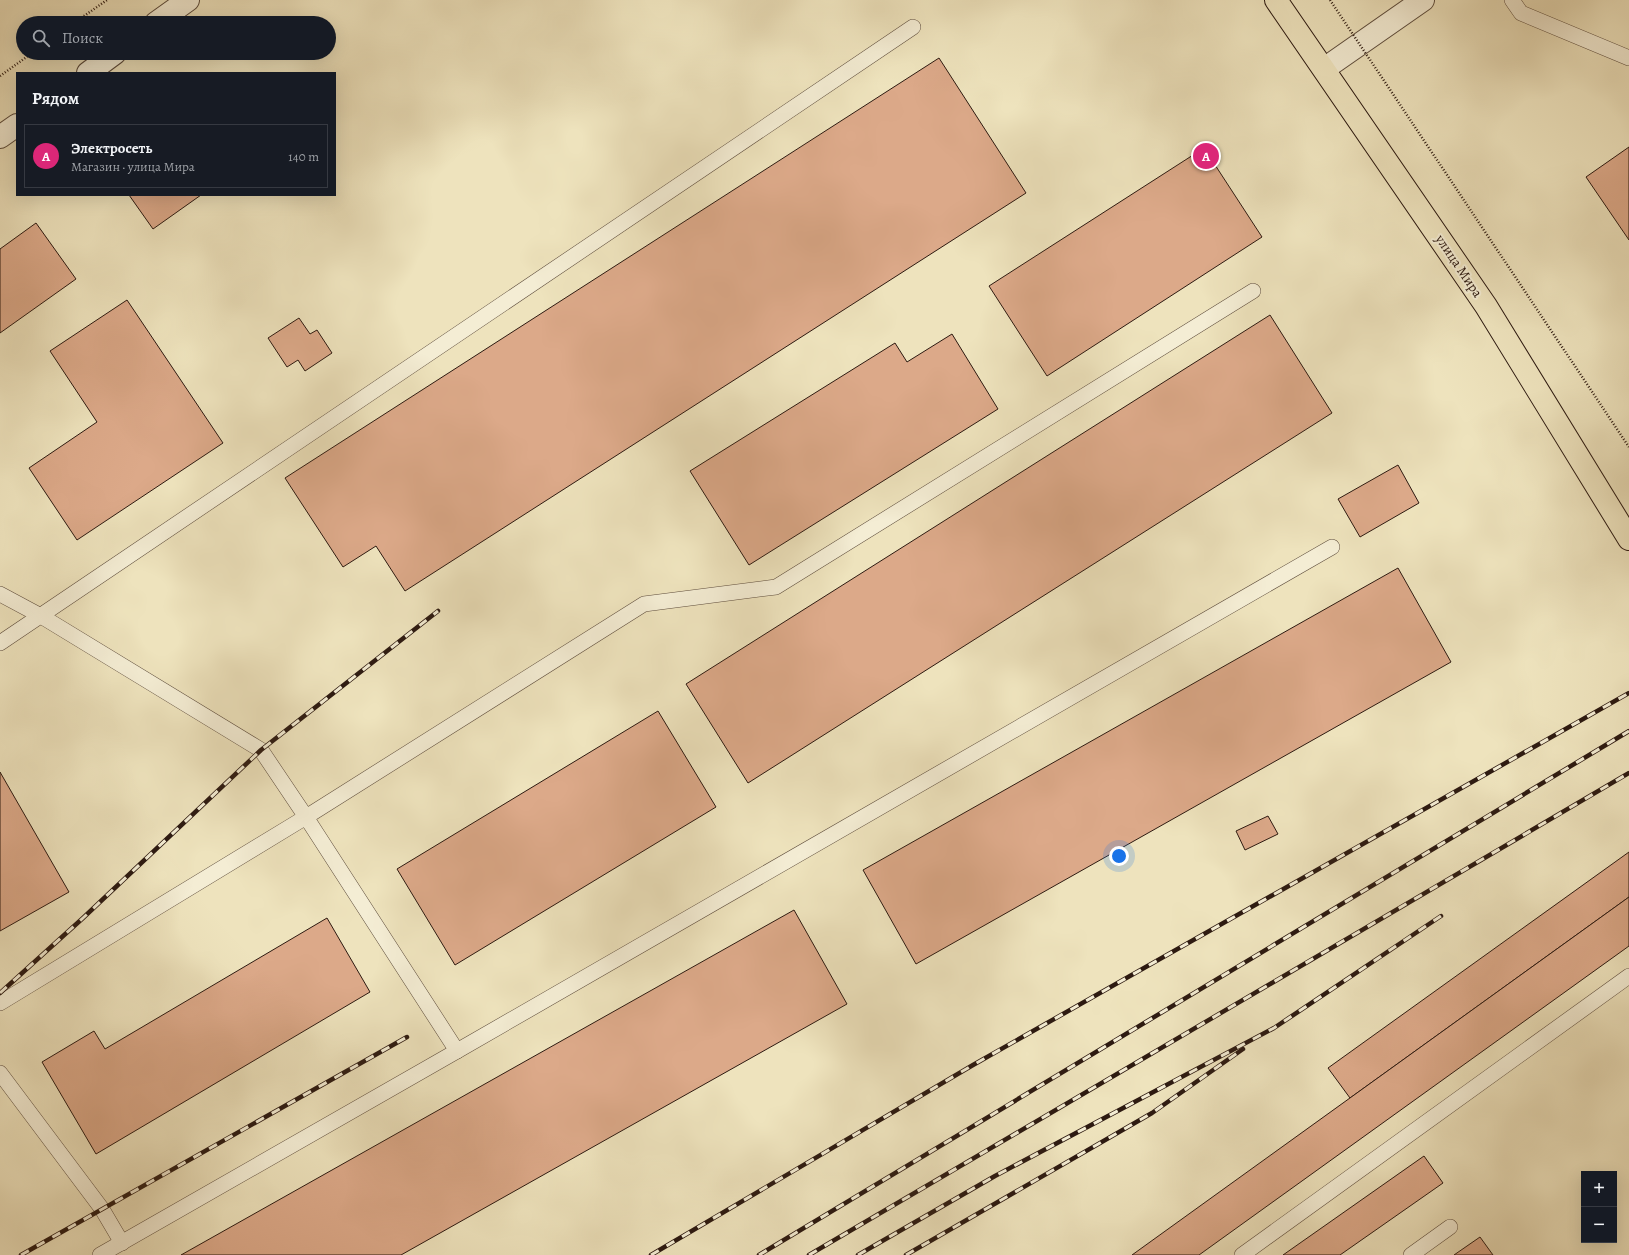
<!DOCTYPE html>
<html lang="ru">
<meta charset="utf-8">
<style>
body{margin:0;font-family:Alegreya,serif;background:#242831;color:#f1f3f6}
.controls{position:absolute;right:12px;bottom:12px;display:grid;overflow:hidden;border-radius:0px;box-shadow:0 4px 16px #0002}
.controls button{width:36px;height:36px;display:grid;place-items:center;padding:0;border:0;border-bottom:1px solid #363941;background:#171b24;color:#f1f3f6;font:20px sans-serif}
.you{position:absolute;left:1119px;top:856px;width:14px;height:14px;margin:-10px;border:3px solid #fff;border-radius:50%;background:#1a73e8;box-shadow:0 0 0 6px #1a73e833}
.badge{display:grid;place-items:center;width:26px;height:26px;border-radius:50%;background:#db2777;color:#fff;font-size:13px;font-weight:700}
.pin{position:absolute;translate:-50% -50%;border:2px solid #fff;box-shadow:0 1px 4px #0006}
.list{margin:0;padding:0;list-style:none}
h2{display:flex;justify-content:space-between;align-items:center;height:52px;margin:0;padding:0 16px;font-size:17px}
h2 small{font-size:13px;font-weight:400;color:#9ea1a6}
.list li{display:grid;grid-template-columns:26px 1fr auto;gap:12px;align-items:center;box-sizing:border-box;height:64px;margin:0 8px 8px;padding:0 8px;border:1px solid #363941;border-radius:0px}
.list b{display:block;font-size:15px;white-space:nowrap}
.list p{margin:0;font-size:13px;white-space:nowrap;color:#9ea1a6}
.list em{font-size:13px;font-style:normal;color:#9ea1a6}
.icon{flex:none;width:22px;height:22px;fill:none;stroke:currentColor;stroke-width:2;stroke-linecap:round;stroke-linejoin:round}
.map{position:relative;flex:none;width:1629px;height:1255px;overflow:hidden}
.search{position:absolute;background:#171b24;box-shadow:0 4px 16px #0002;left:16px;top:16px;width:320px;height:44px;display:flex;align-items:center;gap:10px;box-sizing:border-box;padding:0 14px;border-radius:22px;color:#9ea1a6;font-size:15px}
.panel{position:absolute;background:#171b24;box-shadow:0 4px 16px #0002;left:16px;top:72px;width:320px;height:124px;border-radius:0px}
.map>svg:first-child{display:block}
</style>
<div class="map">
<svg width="1629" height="1255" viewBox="0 0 1629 1255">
<rect width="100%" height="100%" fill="#eee3bd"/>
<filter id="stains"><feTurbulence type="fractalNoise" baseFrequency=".005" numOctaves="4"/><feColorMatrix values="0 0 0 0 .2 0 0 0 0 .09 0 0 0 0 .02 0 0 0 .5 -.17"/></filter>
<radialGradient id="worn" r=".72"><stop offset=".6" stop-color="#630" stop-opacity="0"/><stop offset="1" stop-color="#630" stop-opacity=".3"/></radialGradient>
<g fill="#dca989" stroke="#2d1a11">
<polygon points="939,58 1026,193 405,591 376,546 343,567 285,478"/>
<polygon points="1629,147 1629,240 1586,177"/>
<polygon points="1204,148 1262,237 1047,376 989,286"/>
<polygon points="129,195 201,195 153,229"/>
<polygon points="36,223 76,279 0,333 0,249"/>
<polygon points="127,300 223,443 77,540 29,468 97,422 50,351"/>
<polygon points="1270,315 1332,413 748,783 686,684"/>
<polygon points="299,318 310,334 317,330 332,353 305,371 298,360 287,367 268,338"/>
<polygon points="952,334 998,409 749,565 690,471 895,343 907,362"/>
<polygon points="1398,465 1419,503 1360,537 1338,499"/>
<polygon points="1398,568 1451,662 916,964 863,870"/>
<polygon points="658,711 716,807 455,965 397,869"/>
<polygon points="0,772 69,892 0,931"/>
<polygon points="1268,816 1278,834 1245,850 1236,831"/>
<polygon points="1629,852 1629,897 1350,1098 1328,1068"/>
<polygon points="1629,897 1629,946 1199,1255 1132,1255"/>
<polygon points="794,910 847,1004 401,1255 181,1255"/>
<polygon points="327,918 370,992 96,1154 42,1062 94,1031 105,1049"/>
<polygon points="1424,1156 1443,1183 1340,1255 1283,1255"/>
<polygon points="1480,1237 1493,1255 1454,1255"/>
</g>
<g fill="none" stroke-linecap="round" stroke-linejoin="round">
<g stroke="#5d4c3c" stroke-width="16">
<g id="service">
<polyline points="1512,0 1521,13 1629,58"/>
<polyline points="0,594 41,616 261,750 306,817 644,604 776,587 1253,291"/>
<polyline points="0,643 913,27"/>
<polyline points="0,1003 306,817 457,1051 1332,547"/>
<polyline points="0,1073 102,1209 122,1243"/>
<polyline points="100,1255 457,1051"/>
<polyline points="1242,1255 1629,976"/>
<polyline points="1411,1255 1450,1227"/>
</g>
</g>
<g stroke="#5d4c3c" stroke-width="24">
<polyline id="minor" points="1324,69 1423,0"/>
</g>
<g stroke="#5d4c3c" stroke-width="24">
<g id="tertiary">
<polyline points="156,23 188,0"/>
<polyline points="88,73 115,53"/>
<polyline points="0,137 17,125"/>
</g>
</g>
<g stroke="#2d1a11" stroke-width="24">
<polyline id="primary" points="1276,0 1486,306 1629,539"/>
</g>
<g stroke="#2d1a11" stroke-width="2.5" stroke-dasharray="1 2" stroke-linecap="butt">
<polyline points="74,23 107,0"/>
<polyline points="0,76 32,53"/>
</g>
<use href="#service" stroke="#f4edd4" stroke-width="15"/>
<use href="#minor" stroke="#f4edd4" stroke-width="22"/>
<use href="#tertiary" stroke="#f4edd4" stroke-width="22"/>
<use href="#primary" stroke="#eee3bd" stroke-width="22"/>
<g stroke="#2d1a11" stroke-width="4.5">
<g id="rail">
<polyline points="0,993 83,918 261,750 438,611"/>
<polyline points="21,1255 407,1037"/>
<polyline points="651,1255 973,1065 1629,693"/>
<polyline points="759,1255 1629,731"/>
<polyline points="809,1255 1629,773"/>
<polyline points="858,1255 995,1176 1274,1028 1441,916"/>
<polyline points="906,1255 1152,1113 1243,1049"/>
</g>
</g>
<use href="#rail" stroke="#f4edd4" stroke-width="3" stroke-dasharray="9" stroke-linecap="butt"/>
<polyline stroke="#2d1a11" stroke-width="2.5" stroke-dasharray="1 2" stroke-linecap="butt" points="1330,0 1629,447"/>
</g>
<g text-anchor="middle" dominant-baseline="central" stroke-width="4" stroke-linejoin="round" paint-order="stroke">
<g font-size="14" fill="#2d1a11" stroke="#f4edd4">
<text transform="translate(1459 266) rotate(56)">улица Мира</text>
</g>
</g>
<rect width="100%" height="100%" filter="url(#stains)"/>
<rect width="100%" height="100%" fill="url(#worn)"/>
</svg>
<div class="controls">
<button>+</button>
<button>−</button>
</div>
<div class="you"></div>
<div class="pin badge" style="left:1206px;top:156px">A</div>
<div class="search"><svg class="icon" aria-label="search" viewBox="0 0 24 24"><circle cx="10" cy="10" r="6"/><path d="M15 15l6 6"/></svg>Поиск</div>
<section class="panel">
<h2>Рядом<small></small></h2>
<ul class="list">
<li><span class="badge">A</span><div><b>Электросеть</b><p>Магазин · улица Мира</p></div><em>140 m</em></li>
</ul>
</section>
</div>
